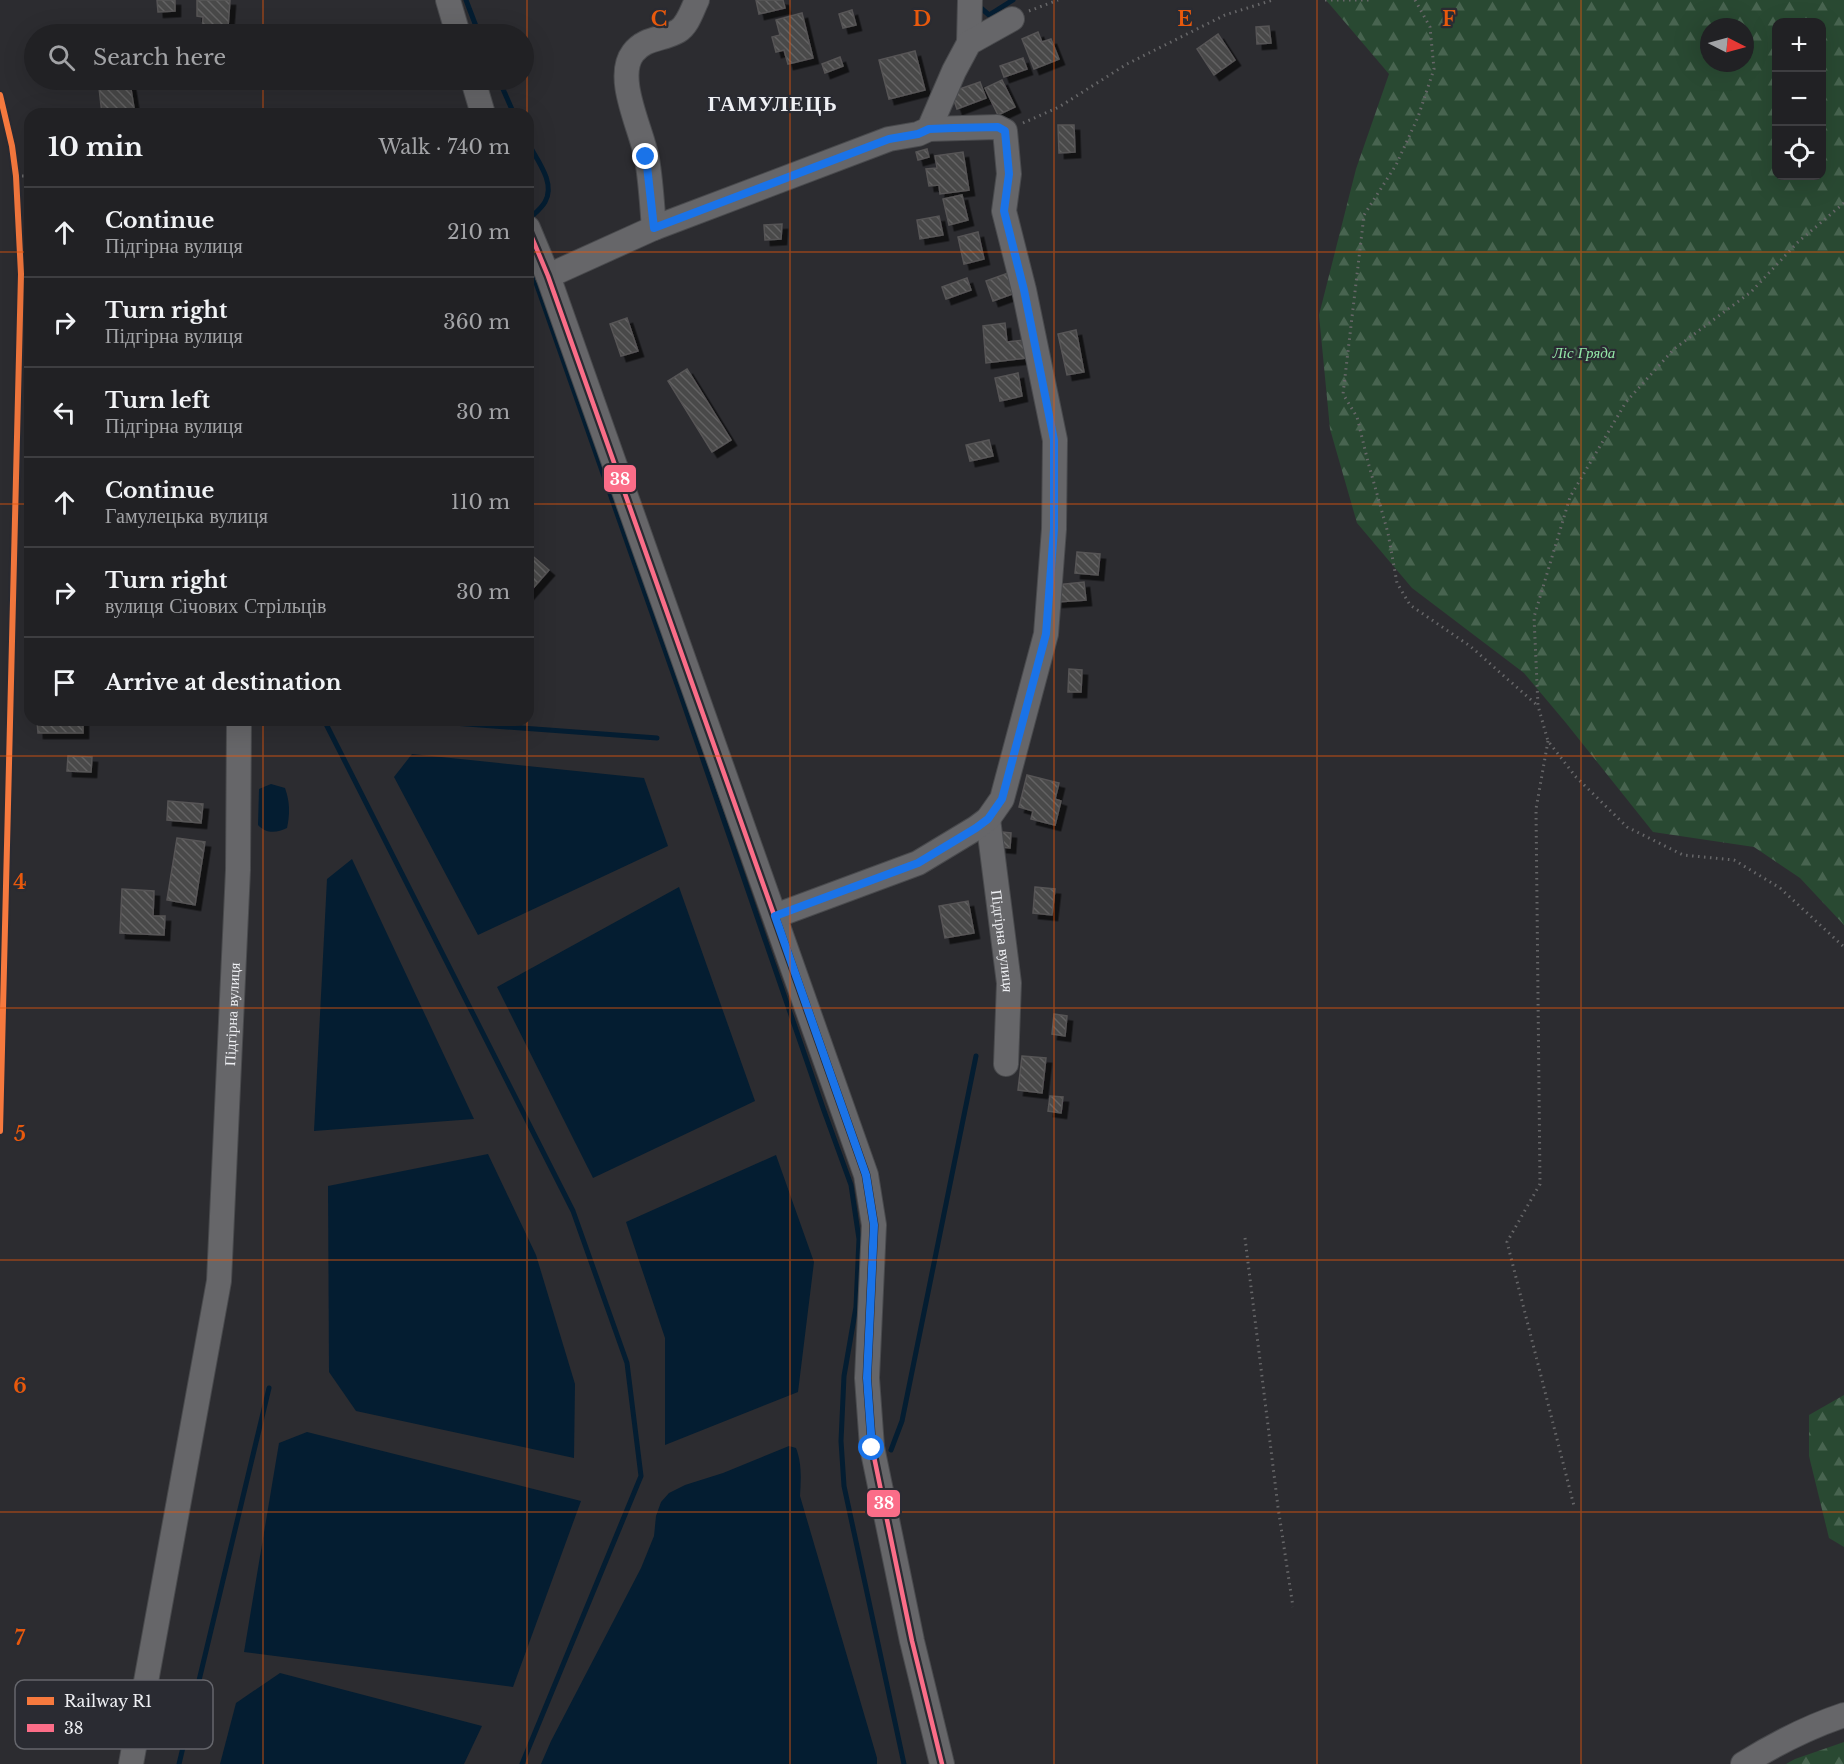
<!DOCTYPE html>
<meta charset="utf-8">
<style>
body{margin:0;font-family:"Libre Baskerville",serif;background:#2d2e31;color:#f1f3f6}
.controls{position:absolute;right:18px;top:18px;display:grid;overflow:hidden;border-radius:12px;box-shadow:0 6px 24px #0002}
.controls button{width:54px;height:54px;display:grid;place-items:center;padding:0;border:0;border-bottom:2px solid #3e3e41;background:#212124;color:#f1f3f6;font:30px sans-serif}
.compass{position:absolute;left:1700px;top:18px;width:54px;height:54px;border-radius:50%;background:#212124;box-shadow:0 6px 24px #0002;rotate:96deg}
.stop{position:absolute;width:18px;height:18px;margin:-14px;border:4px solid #1a73e8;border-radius:50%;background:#fff}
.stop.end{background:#1a73e8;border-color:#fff;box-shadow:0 2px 6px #0008}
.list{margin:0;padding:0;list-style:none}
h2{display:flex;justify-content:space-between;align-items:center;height:78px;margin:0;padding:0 24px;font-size:26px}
h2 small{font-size:20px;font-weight:400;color:#a2a3a6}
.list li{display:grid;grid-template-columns:39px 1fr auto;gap:18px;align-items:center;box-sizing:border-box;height:90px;padding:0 24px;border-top:2px solid #3e3e41}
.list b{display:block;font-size:22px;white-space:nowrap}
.list p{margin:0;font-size:20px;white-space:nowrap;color:#a2a3a6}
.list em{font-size:20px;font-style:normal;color:#a2a3a6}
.icon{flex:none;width:33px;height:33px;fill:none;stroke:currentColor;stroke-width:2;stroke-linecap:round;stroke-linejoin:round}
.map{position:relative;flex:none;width:1844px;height:1764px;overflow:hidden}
.search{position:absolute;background:#212124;box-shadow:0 6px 24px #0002;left:24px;top:24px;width:510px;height:66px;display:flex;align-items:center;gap:15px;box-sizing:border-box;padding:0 21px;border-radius:33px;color:#a2a3a6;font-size:22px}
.panel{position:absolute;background:#212124;box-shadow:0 6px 24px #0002;left:24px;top:108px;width:510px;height:618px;border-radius:18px}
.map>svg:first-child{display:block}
</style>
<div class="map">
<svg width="1844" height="1764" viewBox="0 0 1844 1764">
<defs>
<pattern id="forest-firs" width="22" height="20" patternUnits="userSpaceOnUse" patternTransform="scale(1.5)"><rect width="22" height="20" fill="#294932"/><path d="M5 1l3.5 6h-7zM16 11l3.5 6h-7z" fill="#486450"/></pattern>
<pattern id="building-back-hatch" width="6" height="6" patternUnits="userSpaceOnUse" patternTransform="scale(1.5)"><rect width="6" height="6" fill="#494849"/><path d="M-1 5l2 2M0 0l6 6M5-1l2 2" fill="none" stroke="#646364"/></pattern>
<filter id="shadow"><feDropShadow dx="5.5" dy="5.5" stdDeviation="0" flood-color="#0009"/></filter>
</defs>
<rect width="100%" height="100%" fill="#2c2c30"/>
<g fill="url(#forest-firs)" fill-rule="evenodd">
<path d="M1326,0H1844V925L1800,878L1754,847L1653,832L1566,723L1524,673L1412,588L1357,523L1330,429L1319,315L1356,169L1389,74ZM1776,22H1822V176H1776ZM1709,27H1745V63H1709Z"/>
<polygon points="1844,1395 1844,1547 1829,1538 1809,1456 1809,1415"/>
<polygon points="1844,1742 1844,1764 1786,1764 1795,1759"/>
</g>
<g fill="#041d31">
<polygon points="412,754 644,778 668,846 478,935 394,777"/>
<path d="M271,784L285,788C290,802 290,814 287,828C277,833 266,834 258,825L259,789Z"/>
<polygon points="352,859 474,1119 314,1131 327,879"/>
<polygon points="679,887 755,1101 593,1178 497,987"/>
<polygon points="488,1154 536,1255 575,1384 574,1458 356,1411 329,1372 328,1186"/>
<polygon points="776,1155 814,1262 798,1392 665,1445 665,1338 626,1222"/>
<polygon points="307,1432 581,1501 513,1687 244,1652 279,1443"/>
<path d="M789,1446L796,1448C802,1463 801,1480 800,1496L877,1758V1764H541L551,1741L641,1568L654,1536L656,1516L661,1502L669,1493L685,1485L723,1473Z"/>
<polygon points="280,1673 482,1726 464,1764 220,1764 236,1703"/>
</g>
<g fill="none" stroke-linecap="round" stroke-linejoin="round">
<g stroke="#041d31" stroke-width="5">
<polyline points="466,0 479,34"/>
<polyline points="981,8 989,15 1013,0"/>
<polyline points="499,80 514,114"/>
<path d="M528,143C537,160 556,183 545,202C541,209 534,214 528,220"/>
<polyline points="528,260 679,690 823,1108 851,1185 859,1239 856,1307 844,1376 841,1441 844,1486 904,1764"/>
<polyline points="324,720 573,1211 627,1363 641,1476 522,1764"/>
<polyline points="413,720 657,738"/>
<polyline points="891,1450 902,1421 976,1056"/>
<polyline points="179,1764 269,1388"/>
</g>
</g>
<g fill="url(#building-back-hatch)" stroke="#575556" stroke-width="1.5" filter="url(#shadow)">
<polygon points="157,0 175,0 175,11 158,12"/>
<polygon points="197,0 230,0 228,27 238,27 237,34 202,34 203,17 197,16"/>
<polygon points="756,0 783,0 785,8 759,14"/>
<polygon points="852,10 856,25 843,28 839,14"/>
<polygon points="802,13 813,58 788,64 784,50 776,52 772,37 780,35 776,20"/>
<polygon points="1269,26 1271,43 1257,44 1256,27"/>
<polygon points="1038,32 1042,42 1051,39 1059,59 1034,69 1022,39"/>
<polygon points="1218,34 1235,60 1214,75 1197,49"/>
<polygon points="915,51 925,90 889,99 879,60"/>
<polygon points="840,57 843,66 825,73 822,64"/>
<polygon points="1023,58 1027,69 1004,77 1000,66"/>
<polygon points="1002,80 1015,107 998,115 985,88"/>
<polygon points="980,82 986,98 957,109 951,92"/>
<polygon points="130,83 135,114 102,114 99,88"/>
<polygon points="1058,125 1074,125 1075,152 1059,153"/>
<polygon points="927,149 929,157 918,160 916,152"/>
<polygon points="963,152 969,190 940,194 939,185 929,186 926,169 937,168 935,156"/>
<polygon points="962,195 968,220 949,225 943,199"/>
<polygon points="939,216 943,235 920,239 917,220"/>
<polygon points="782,224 781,239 765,240 764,225"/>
<polygon points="978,232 984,259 964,264 958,237"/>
<polygon points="1011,272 1018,292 993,301 986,281"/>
<polygon points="967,278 971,290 946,299 942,287"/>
<polygon points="627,318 638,351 621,356 610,324"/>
<polygon points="1005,323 1007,342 1024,340 1026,358 986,363 983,326"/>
<polygon points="1076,330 1084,372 1067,375 1058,334"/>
<polygon points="687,369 731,440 712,452 668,381"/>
<polygon points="1018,373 1022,396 1000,401 995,378"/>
<polygon points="989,440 993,456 970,461 966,445"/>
<polygon points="528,552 549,570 528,594"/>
<polygon points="1077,552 1100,554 1098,575 1075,573"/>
<polygon points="1084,582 1086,600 1057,602 1056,585"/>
<polygon points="1069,669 1082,670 1081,692 1068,692"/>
<polygon points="37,720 83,720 83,733 38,733"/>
<polygon points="68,756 92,757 91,772 67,771"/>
<polygon points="1027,775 1059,783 1055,799 1061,801 1055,825 1031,819 1033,811 1019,807"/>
<polygon points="168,801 203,804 201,823 167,820"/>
<polygon points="1002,832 1011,833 1010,848 1001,847"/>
<polygon points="177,838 205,842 195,905 167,900"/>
<polygon points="1035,887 1055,889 1052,915 1033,913"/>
<polygon points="122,889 154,891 153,916 165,916 164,935 120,933"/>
<polygon points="968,901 974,933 945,938 939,906"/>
<polygon points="1054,1014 1067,1016 1065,1036 1052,1034"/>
<polygon points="1022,1056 1046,1058 1042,1093 1018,1090"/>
<polygon points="1050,1096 1063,1097 1061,1113 1048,1111"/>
</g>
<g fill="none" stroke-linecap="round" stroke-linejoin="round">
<g stroke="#494a4d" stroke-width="26">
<g id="minor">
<polyline points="448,0 458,34"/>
<polyline points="969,43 970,0"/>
<polyline points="473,80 483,114"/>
<polyline points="528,228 548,276 866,1175 874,1225 867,1378 872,1447 912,1641 942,1764"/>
<path d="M654,228C652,205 651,182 647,159C642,130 614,78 633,53C645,37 663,40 678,31C688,25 692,10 697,0"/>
<polyline points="548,276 654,228 889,139 918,134 929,129 954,71 969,43 1012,19"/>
<path id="s1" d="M988,819L1009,983L1006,1064"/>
<polyline points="775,916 918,863 976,828 988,819 1002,799 1046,634 1054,529 1055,440 1024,290 1004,211 1009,174 1005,131 997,127 929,129"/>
<path id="s2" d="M131,1764L219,1281L238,870L239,720"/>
<path d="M1743,1764C1775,1744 1808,1727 1844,1715"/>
</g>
</g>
<g stroke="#676769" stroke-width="3" stroke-dasharray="1.5 4.5" stroke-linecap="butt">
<polyline points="1325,0 1369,0"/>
<polyline points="1415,0 1430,27 1434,69 1418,117 1396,165 1364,215 1343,394 1357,417 1368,462 1388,533 1397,583 1410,605 1470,646 1538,706"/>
<polyline points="1029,11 1058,0"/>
<polyline points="1023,123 1059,107 1127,64 1225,15 1273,0"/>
<polyline points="16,176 24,176 30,189"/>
<polyline points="1844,203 1798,242 1751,292 1674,349 1626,402 1570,497 1534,617 1538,706 1548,741 1576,777 1627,827 1683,855 1734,860 1780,888 1844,947"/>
<polyline points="1548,741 1536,809 1540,1184 1507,1242 1574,1506"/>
<polyline points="1245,1238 1278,1507 1293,1607"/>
</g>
<use href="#minor" stroke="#666669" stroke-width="24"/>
<g stroke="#2a2b32" stroke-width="9">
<polyline id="bus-1" points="528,228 548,276 866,1175 874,1225 867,1378 872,1447 912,1641 942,1764"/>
</g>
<use href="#bus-1" stroke="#fb6d88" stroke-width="4.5"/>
<g stroke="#2a2b32" stroke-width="10">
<polyline id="rail-1" points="0,95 12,146 16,176 21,274 0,1131"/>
</g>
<use href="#rail-1" stroke="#f6793e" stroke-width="6"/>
</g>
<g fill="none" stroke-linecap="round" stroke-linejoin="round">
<polyline stroke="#1a73e8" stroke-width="8" points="646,157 654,228 889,139 918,134 929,129 953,128 998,127 1005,131 1009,174 1004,211 1024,290 1054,440 1054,529 1046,634 1002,799 988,819 976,828 918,863 775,916 866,1175 874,1225 867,1378 872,1448"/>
</g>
<path fill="none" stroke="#e8590c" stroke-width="1.5" stroke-opacity="0.55" d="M263,0V34M527,0V114M790,0V1764M1054,0V1764M1317,0V1764M1581,0V1764M263,80V114M0,252H30M528,252H1844M0,504H30M528,504H1844M263,720V1764M527,720V1764M0,756H1844M0,1008H1844M0,1260H1844M0,1512H1844"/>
<g text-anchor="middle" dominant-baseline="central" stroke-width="4.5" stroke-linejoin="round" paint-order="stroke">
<g font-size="15" font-style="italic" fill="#93e8a8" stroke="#2a2b32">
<text x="1584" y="352">Ліс Гряда</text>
</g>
<g font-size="15" fill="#eff0f4" stroke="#2a2b32">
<text stroke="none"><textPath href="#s1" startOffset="123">Підгірна вулиця</textPath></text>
<text stroke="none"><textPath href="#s2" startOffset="758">Підгірна вулиця</textPath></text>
</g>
<g font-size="21" font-weight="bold" letter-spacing="1.5" fill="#eff0f4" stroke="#2a2b32">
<text x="773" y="104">ГАМУЛЕЦЬ</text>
</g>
</g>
<rect x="15" y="1680" width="198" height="69" rx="9" fill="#2a2b32" stroke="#65666c" stroke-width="1.5"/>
<rect x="27" y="1697" width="27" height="8" fill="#f6793e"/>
<rect x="27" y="1724" width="27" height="8" fill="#fb6d88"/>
<g font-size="16" fill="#eff0f4">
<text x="64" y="1707">Railway R1</text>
<text x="64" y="1734">38</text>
</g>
<g font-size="20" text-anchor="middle" font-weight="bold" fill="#e8590c" stroke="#2a2b32" stroke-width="4.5" stroke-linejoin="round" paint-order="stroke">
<text x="659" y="26">C</text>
<text x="922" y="26">D</text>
<text x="1185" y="26">E</text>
<text x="1449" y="26">F</text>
<text x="20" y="889">4</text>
<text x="20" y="1141">5</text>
<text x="20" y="1393">6</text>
<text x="20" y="1645">7</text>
</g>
<g stroke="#2a2b32" stroke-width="2">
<rect x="603" y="464" width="34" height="29" rx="6" fill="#fb6d88"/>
<rect x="866" y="1489" width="35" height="29" rx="6" fill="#fb6d88"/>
</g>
<g font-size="16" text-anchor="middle" font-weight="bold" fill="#fff">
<text x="620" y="485">38</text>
<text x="884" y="1509">38</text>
</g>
</svg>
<div class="controls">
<button>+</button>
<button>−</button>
<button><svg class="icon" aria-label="locate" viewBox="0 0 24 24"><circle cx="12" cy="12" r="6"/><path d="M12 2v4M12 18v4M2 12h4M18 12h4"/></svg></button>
</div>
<svg class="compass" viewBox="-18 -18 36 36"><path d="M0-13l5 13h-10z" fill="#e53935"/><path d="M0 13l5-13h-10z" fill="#a2a3a6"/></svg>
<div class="stop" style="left:872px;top:1448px"></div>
<div class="stop end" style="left:646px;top:157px"></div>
<div class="search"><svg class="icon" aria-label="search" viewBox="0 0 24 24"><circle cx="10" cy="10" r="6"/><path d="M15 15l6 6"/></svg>Search here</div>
<section class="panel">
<h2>10 min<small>Walk · 740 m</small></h2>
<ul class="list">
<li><svg class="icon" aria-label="ahead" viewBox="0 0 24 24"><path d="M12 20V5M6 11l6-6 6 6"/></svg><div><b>Continue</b><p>Підгірна вулиця</p></div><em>210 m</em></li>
<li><svg class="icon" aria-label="right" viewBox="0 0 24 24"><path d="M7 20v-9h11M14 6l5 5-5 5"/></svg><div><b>Turn right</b><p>Підгірна вулиця</p></div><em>360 m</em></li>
<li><svg class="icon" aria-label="left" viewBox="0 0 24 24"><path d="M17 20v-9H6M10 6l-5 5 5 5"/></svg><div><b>Turn left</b><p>Підгірна вулиця</p></div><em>30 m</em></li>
<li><svg class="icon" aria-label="ahead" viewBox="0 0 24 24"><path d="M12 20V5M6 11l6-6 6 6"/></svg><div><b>Continue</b><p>Гамулецька вулиця</p></div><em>110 m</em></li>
<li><svg class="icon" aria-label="right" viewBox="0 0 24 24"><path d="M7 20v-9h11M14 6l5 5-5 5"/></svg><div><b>Turn right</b><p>вулиця Січових Стрільців</p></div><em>30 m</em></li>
<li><svg class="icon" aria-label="arrive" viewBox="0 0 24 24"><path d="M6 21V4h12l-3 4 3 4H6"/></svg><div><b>Arrive at destination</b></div></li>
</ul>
</section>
</div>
